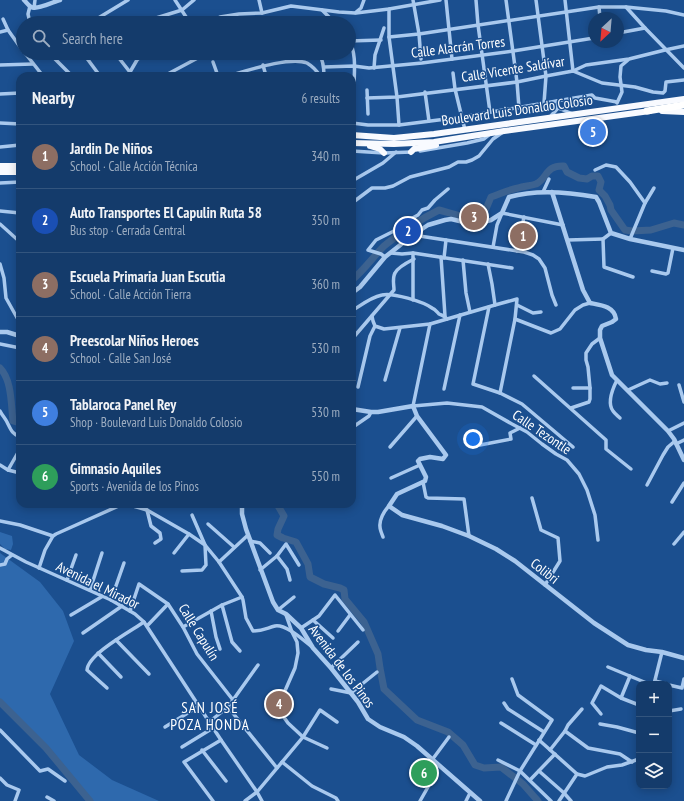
<!DOCTYPE html>
<meta charset="utf-8">
<style>
body{margin:0;font-family:"PT Sans Narrow",sans-serif;background:#1d4271;color:#f1f3f6}
.controls{position:absolute;right:12px;bottom:12px;display:grid;overflow:hidden;border-radius:8px;box-shadow:0 2px 10px #0003}
.controls button{width:36px;height:36px;display:grid;place-items:center;padding:0;border:0;border-bottom:1px solid #33557e;background:#143b6b;color:#f1f3f6;font:20px sans-serif}
.compass{position:absolute;left:588px;top:12px;width:36px;height:36px;border-radius:50%;background:#143b6b;box-shadow:0 2px 10px #0003;rotate:206deg}
.you{position:absolute;left:473px;top:439px;width:14px;height:14px;margin:-10px;border:3px solid #fff;border-radius:50%;background:#1a73e8;box-shadow:0 0 0 6px #1a73e833}
.badge{display:grid;place-items:center;width:26px;height:26px;border-radius:50%;background:#ffd166;color:#fff;font-size:13px;font-weight:700}
.pin{position:absolute;translate:-50% -50%;border:2px solid #fff;box-shadow:0 1px 4px #0006}
.list{margin:0;padding:0;list-style:none}
h2{display:flex;justify-content:space-between;align-items:center;height:52px;margin:0;padding:0 16px;font-size:17px}
h2 small{font-size:13px;font-weight:400;color:#9dadc1}
.list li{display:grid;grid-template-columns:26px 1fr auto;gap:12px;align-items:center;box-sizing:border-box;height:64px;padding:0 16px;border-top:1px solid #33557e}
.list b{display:block;font-size:15px;white-space:nowrap}
.list p{margin:0;font-size:13px;white-space:nowrap;color:#9dadc1}
.list em{font-size:13px;font-style:normal;color:#9dadc1}
.icon{flex:none;width:22px;height:22px;fill:none;stroke:currentColor;stroke-width:2;stroke-linecap:round;stroke-linejoin:round}
.map{position:relative;flex:none;width:684px;height:801px;overflow:hidden}
.search{position:absolute;background:#143b6b;box-shadow:0 2px 10px #0003;left:16px;top:16px;width:340px;height:44px;display:flex;align-items:center;gap:10px;box-sizing:border-box;padding:0 14px;border-radius:22px;color:#9dadc1;font-size:15px}
.panel{position:absolute;background:#143b6b;box-shadow:0 2px 10px #0003;left:16px;top:72px;width:340px;height:436px;border-radius:12px}
.map>svg:first-child{display:block}
</style>
<div class="map">
<svg width="684" height="801" viewBox="0 0 684 801">
<rect width="100%" height="100%" fill="#1b4f8f"/>
<g fill="#2e69ad">
<polygon points="0,532 12,536 13,544 11,550 5,549 0,544"/>
<polygon points="0,553 40,582 63,611 74,641 50,694 79,755 112,780 159,801 90,801 46,748 0,702"/>
</g>
<g fill="none" stroke-linecap="round" stroke-linejoin="round">
<g stroke="#3c6290" stroke-width="7">
<path d="M352,280C364,270 373,257 384,246C401,232 419,220 439,210C454,214 467,220 483,216L491,197C500,194 508,190 518,188C524,186 530,186 536,184C548,178 545,165 564,166L567,172L579,178L587,179L592,176H598L601,182L599,190L605,196L610,205L611,210L625,230L632,231L651,230L674,223L684,225"/>
<path d="M0,368C12,380 11,405 13,421L20,423"/>
<polyline points="277,504 284,516 278,529 277,535 283,538 296,542 308,564 310,577 324,584 340,588 344,590 345,599 364,622 378,654 380,668 384,689 417,720 448,732 463,745 475,765 484,768 501,767 523,784 538,801"/>
<polyline points="0,702 46,748 90,801"/>
</g>
<g stroke="#a9c9ee" stroke-width="3.5">
<polyline points="175,0 190,23"/>
<polyline points="259,0 262,13"/>
<polyline points="413,0 419,34 421,59"/>
<polyline points="446,0 452,59"/>
<polyline points="476,0 478,25 490,112"/>
<polyline points="506,0 517,82 519,108"/>
<polyline points="536,0 546,76 544,103"/>
<polyline points="565,0 573,71"/>
<polyline points="30,6 28,14 30,23"/>
<polyline points="599,7 600,18"/>
<polyline points="626,7 645,28 684,68"/>
<polyline points="34,8 35,0"/>
<polyline points="389,9 389,37 397,97 399,125"/>
<polyline points="322,10 335,23"/>
<polyline points="356,13 389,9 440,0"/>
<polyline points="3,19 8,30 23,51"/>
<polyline points="49,22 50,23"/>
<polyline points="90,23 128,0"/>
<polyline points="140,23 182,10 194,0"/>
<polyline points="209,23 220,17 239,14 262,13 291,6 339,12 355,13 361,8 364,0"/>
<polyline points="0,32 8,30"/>
<polyline points="618,33 645,28"/>
<polyline points="389,37 419,34 599,7 626,7 666,11 684,15"/>
<path d="M349,40C357,54 354,73 354,88L352,93"/>
<polyline points="349,41 381,40"/>
<polyline points="25,53 43,76"/>
<polyline points="49,53 72,76"/>
<polyline points="83,53 100,76"/>
<polyline points="115,53 133,76"/>
<path d="M319,53C323,60 324,68 324,76"/>
<polyline points="88,59 99,53"/>
<polyline points="213,62 218,76"/>
<polyline points="0,65 33,64"/>
<polyline points="263,65 266,76"/>
<polyline points="324,67 354,66 369,68 422,63 513,51 594,38"/>
<polyline points="374,68 375,55 384,28"/>
<polyline points="573,71 602,83 635,87 653,92 663,93 665,91 666,82 684,80"/>
<polyline points="130,72 137,60 145,53"/>
<polyline points="453,73 455,89 465,130"/>
<polyline points="164,76 207,53"/>
<path d="M228,76C246,71 290,56 307,63C312,66 317,71 320,76"/>
<polyline points="367,90 368,114"/>
<polyline points="425,92 429,121"/>
<polyline points="0,94 20,93"/>
<polyline points="367,98 397,97 517,82 546,76 573,71 586,65 629,59 665,50 684,46"/>
<polyline points="617,103 622,92 620,77 621,66 628,60"/>
<polyline points="558,108 573,114"/>
<polyline points="550,117 558,108 557,101"/>
<polyline points="0,123 20,124"/>
<polyline points="352,123 368,125 399,125 462,117 592,95 595,98 617,102"/>
<polyline points="0,147 20,145"/>
<polyline points="352,151 384,153 412,152"/>
<polyline points="420,151 467,143 484,139 489,135"/>
<polyline points="595,170 606,165 616,167 630,182 645,203"/>
<polyline points="352,181 383,163 396,152"/>
<polyline points="0,183 20,182"/>
<polyline points="543,192 549,179"/>
<polyline points="352,203 372,188 385,188 393,186 410,177 449,167 458,162 466,162 472,160 479,156 493,139 503,132"/>
<polyline points="0,211 20,213"/>
<polyline points="0,224 20,242"/>
<polyline points="611,233 603,239 604,267 633,277"/>
<polyline points="413,235 524,252 533,255 539,259 545,268 552,295 556,305"/>
<polyline points="630,239 645,203 654,188"/>
<polyline points="568,240 603,239"/>
<polyline points="493,247 497,225 502,213 563,225"/>
<polyline points="517,251 524,217"/>
<polyline points="391,253 402,254 413,253 512,268"/>
<polyline points="413,253 413,300"/>
<polyline points="385,257 381,254 368,250 376,240 394,231 397,224 409,220 418,215 422,210 428,208 435,200 448,189"/>
<polyline points="441,257 445,316"/>
<polyline points="444,258 446,240"/>
<polyline points="463,260 466,293 470,312"/>
<polyline points="0,264 4,278 6,298 20,323"/>
<polyline points="488,264 492,284 495,305"/>
<polyline points="20,266 19,284 20,287"/>
<polyline points="652,271 666,274 668,273 673,248"/>
<polyline points="517,305 533,313 541,312"/>
<polyline points="489,307 473,384 500,393 522,404 573,447"/>
<path d="M352,311C361,305 371,297 382,295C392,292 424,302 432,308C435,309 437,312 439,314C443,316 444,315 447,319"/>
<polyline points="372,316 373,321 375,326 384,329 430,324 495,305 517,299 515,319 500,393"/>
<polyline points="515,319 551,333 560,329 575,310 583,305 590,303"/>
<polyline points="430,324 413,406 447,403 482,407 512,424 527,432 542,444 556,454 567,460 579,474 587,490 595,515 598,540"/>
<path d="M352,339L394,290C394,285 392,278 395,273C398,267 408,262 414,259"/>
<polyline points="0,344 20,348"/>
<polyline points="534,376 606,440 606,449 631,469"/>
<polyline points="385,380 400,328"/>
<path d="M617,380C613,388 607,403 613,411C615,414 618,416 620,418"/>
<polyline points="679,385 684,402"/>
<polyline points="358,387 370,336 375,326"/>
<polyline points="573,388 590,388"/>
<polyline points="444,389 460,315"/>
<polyline points="628,390 650,380 660,384 667,383"/>
<polyline points="571,408 589,402 590,399 590,388 588,367 586,360 586,353 592,344 600,338"/>
<path d="M0,411C2,415 5,418 7,422C11,430 12,434 20,437"/>
<polyline points="353,427 369,416 371,412"/>
<polyline points="668,431 684,423"/>
<polyline points="676,444 684,440"/>
<polyline points="480,445 511,439 510,433 520,428"/>
<polyline points="390,447 417,416"/>
<polyline points="0,465 8,470 20,473"/>
<polyline points="8,470 20,449"/>
<polyline points="391,478 420,465"/>
<polyline points="423,482 426,497 428,498 464,499 469,536"/>
<polyline points="647,485 663,455 668,447 675,441"/>
<polyline points="532,498 541,530 558,538 560,561 545,585"/>
<polyline points="672,502 684,483"/>
<path d="M126,504L147,510L189,534L205,545L219,562L242,597L243,600L246,618L253,631C263,631 267,628 275,626C286,624 303,640 311,646"/>
<polyline points="147,510 151,526 160,533 161,539 155,543"/>
<polyline points="0,521 20,525 53,536 56,534 123,504"/>
<polyline points="208,524 234,547"/>
<path d="M383,537C382,534 380,530 380,527C379,520 384,511 389,506"/>
<polyline points="250,541 260,543 270,553"/>
<polyline points="674,544 684,532"/>
<polyline points="0,548 26,562 111,600 135,614 144,622 221,740 257,792 262,801"/>
<polyline points="174,553 189,534"/>
<polyline points="277,556 287,569 290,580"/>
<polyline points="219,562 248,535"/>
<polyline points="0,565 5,564 7,559 12,555"/>
<polyline points="39,568 45,550 53,536"/>
<polyline points="260,570 277,556 286,544 299,565"/>
<polyline points="182,571 202,570 206,565 205,545 192,515"/>
<polyline points="67,580 76,555"/>
<polyline points="90,590 102,553"/>
<polyline points="111,600 124,563"/>
<polyline points="222,605 232,642 240,651"/>
<polyline points="278,610 294,597"/>
<polyline points="130,611 139,584 168,604 183,627 197,654 233,700"/>
<polyline points="211,611 216,637 220,649"/>
<polyline points="71,615 103,596"/>
<polyline points="286,615 292,632 297,642 298,653 295,668 284,693 281,706 283,716 288,723 303,737 327,748"/>
<polyline points="313,620 333,638"/>
<polyline points="147,626 168,604"/>
<polyline points="183,627 222,605 242,597"/>
<polyline points="301,628 319,616 335,595 363,630"/>
<polyline points="338,631 350,615"/>
<polyline points="83,633 122,606"/>
<polyline points="116,640 149,674"/>
<polyline points="98,653 121,677"/>
<polyline points="608,667 649,684"/>
<polyline points="331,668 358,642"/>
<polyline points="655,681 667,684"/>
<polyline points="654,684 662,652"/>
<polyline points="669,685 682,688 684,679"/>
<path d="M107,688L87,670C88,654 131,631 144,622"/>
<polyline points="331,689 351,693 377,672"/>
<polyline points="621,698 630,676"/>
<polyline points="504,703 508,709 544,732"/>
<polyline points="228,707 277,768"/>
<polyline points="669,711 681,709"/>
<polyline points="601,714 592,703 601,686 621,698 639,705"/>
<polyline points="209,722 228,707 258,665"/>
<polyline points="501,723 536,745"/>
<polyline points="600,724 617,727 639,733"/>
<polyline points="165,727 199,706"/>
<polyline points="0,730 40,771 48,769 65,781"/>
<polyline points="565,731 588,748 620,754 632,762"/>
<polyline points="539,740 577,774 585,776 607,767 622,765 639,759"/>
<polyline points="182,747 213,728"/>
<polyline points="202,750 226,781"/>
<polyline points="550,750 565,731 568,725 582,709"/>
<polyline points="432,760 449,737"/>
<polyline points="498,760 520,771 551,801"/>
<polyline points="282,762 312,786 336,798 338,801"/>
<polyline points="539,771 564,793 571,801"/>
<polyline points="0,778 7,785 19,790 15,801"/>
<polyline points="530,780 555,754"/>
<polyline points="47,797 54,801"/>
<polyline points="213,801 184,762 221,740"/>
<polyline points="245,801 257,792 303,737 320,710 337,722"/>
<polyline points="420,801 428,787 431,768 435,762"/>
<polyline points="466,801 470,793"/>
<polyline points="506,801 520,771 552,720 518,695 512,679"/>
<polyline points="559,801 577,774"/>
</g>
<g stroke="#a9c9ee" stroke-width="4.5">
<path d="M24,0C26,2 28,5 31,7C37,10 53,2 60,0"/>
<path d="M552,192L583,290L590,303C600,305 614,306 616,319L612,322L602,326L600,330V338L612,375L668,431L674,439L684,460"/>
<path d="M352,293L360,287L385,257L413,235L428,225L445,220L451,219L468,223L483,222L491,220L502,213L509,197C537,189 568,192 596,197L599,202L611,233L630,239L684,250"/>
<polyline points="0,332 7,332 20,336"/>
<polyline points="352,409 371,412 378,412 413,406 417,416 446,455 443,459 430,457 420,459 418,461 426,477 425,481 397,494 389,506 402,515 442,526 469,536 496,549 515,561 594,623 628,645 646,650 662,652 684,658"/>
<polyline points="242,504 242,514 246,529 273,602 278,610 286,614 301,628 313,648 331,668 358,702 368,719 380,727 404,737 417,746 480,801"/>
</g>
<g stroke="#f8faff" stroke-width="6">
<polyline points="662,111 684,112"/>
<polyline points="352,135 394,138 434,134 684,99"/>
<polyline points="352,143 394,144 434,142 504,131 650,111"/>
<polyline points="370,146 380,149 384,153"/>
<polyline points="411,152 414,149 436,145"/>
<polyline points="0,166 20,166"/>
<polyline points="0,172 20,172"/>
</g>
<polyline stroke="#fff" stroke-width="7" points="647,111 684,105"/>
</g>
<g text-anchor="middle" dominant-baseline="central" stroke-width="3" stroke-linejoin="round" paint-order="stroke">
<g font-size="14" fill="#fff" stroke="#1b4f8f">
<text transform="translate(458 47) rotate(-7)">Calle Alacrán Torres</text>
<text transform="translate(513 69) rotate(-9)">Calle Vicente Saldívar</text>
<text transform="translate(517 110) rotate(-8)">Boulevard Luis Donaldo Colosio</text>
<text transform="translate(542 432) rotate(34)">Calle Tezontle</text>
<text transform="translate(545 571) rotate(38)">Colibri</text>
<text transform="translate(98 585) rotate(26)">Avenida el Mirador</text>
<text transform="translate(199 632) rotate(58)">Calle Capulín</text>
<text transform="translate(342 666) rotate(53)">Avenida de los Pinos</text>
</g>
<g font-size="15" letter-spacing="1" fill="#fff" stroke="#1b4f8f">
<text x="210" y="707">SAN JOSÉ<tspan x="210" dy="17">POZA HONDA</tspan></text>
</g>
</g>
</svg>
<div class="controls">
<button>+</button>
<button>−</button>
<button><svg class="icon" aria-label="layers" viewBox="0 0 24 24"><path d="M12 4l9 5-9 5-9-5zM3 14l9 5 9-5"/></svg></button>
</div>
<svg class="compass" viewBox="-18 -18 36 36"><path d="M0-13l5 13h-10z" fill="#e53935"/><path d="M0 13l5-13h-10z" fill="#9dadc1"/></svg>
<div class="you"></div>
<div class="pin badge" style="left:523px;top:236px;background:#8d6e63">1</div>
<div class="pin badge" style="left:408px;top:231px;background:#1a4fb4">2</div>
<div class="pin badge" style="left:474px;top:217px;background:#8d6e63">3</div>
<div class="pin badge" style="left:279px;top:704px;background:#8d6e63">4</div>
<div class="pin badge" style="left:593px;top:132px;background:#3f7fe0">5</div>
<div class="pin badge" style="left:424px;top:773px;background:#2e9e5b">6</div>
<div class="search"><svg class="icon" aria-label="search" viewBox="0 0 24 24"><circle cx="10" cy="10" r="6"/><path d="M15 15l6 6"/></svg>Search here</div>
<section class="panel">
<h2>Nearby<small>6 results</small></h2>
<ul class="list">
<li><span class="badge" style="background:#8d6e63">1</span><div><b>Jardin De Niños</b><p>School · Calle Acción Técnica</p></div><em>340 m</em></li>
<li><span class="badge" style="background:#1a4fb4">2</span><div><b>Auto Transportes El Capulin Ruta 58</b><p>Bus stop · Cerrada Central</p></div><em>350 m</em></li>
<li><span class="badge" style="background:#8d6e63">3</span><div><b>Escuela Primaria Juan Escutia</b><p>School · Calle Acción Tierra</p></div><em>360 m</em></li>
<li><span class="badge" style="background:#8d6e63">4</span><div><b>Preescolar Niños Heroes</b><p>School · Calle San José</p></div><em>530 m</em></li>
<li><span class="badge" style="background:#3f7fe0">5</span><div><b>Tablaroca Panel Rey</b><p>Shop · Boulevard Luis Donaldo Colosio</p></div><em>530 m</em></li>
<li><span class="badge" style="background:#2e9e5b">6</span><div><b>Gimnasio Aquiles</b><p>Sports · Avenida de los Pinos</p></div><em>550 m</em></li>
</ul>
</section>
</div>
